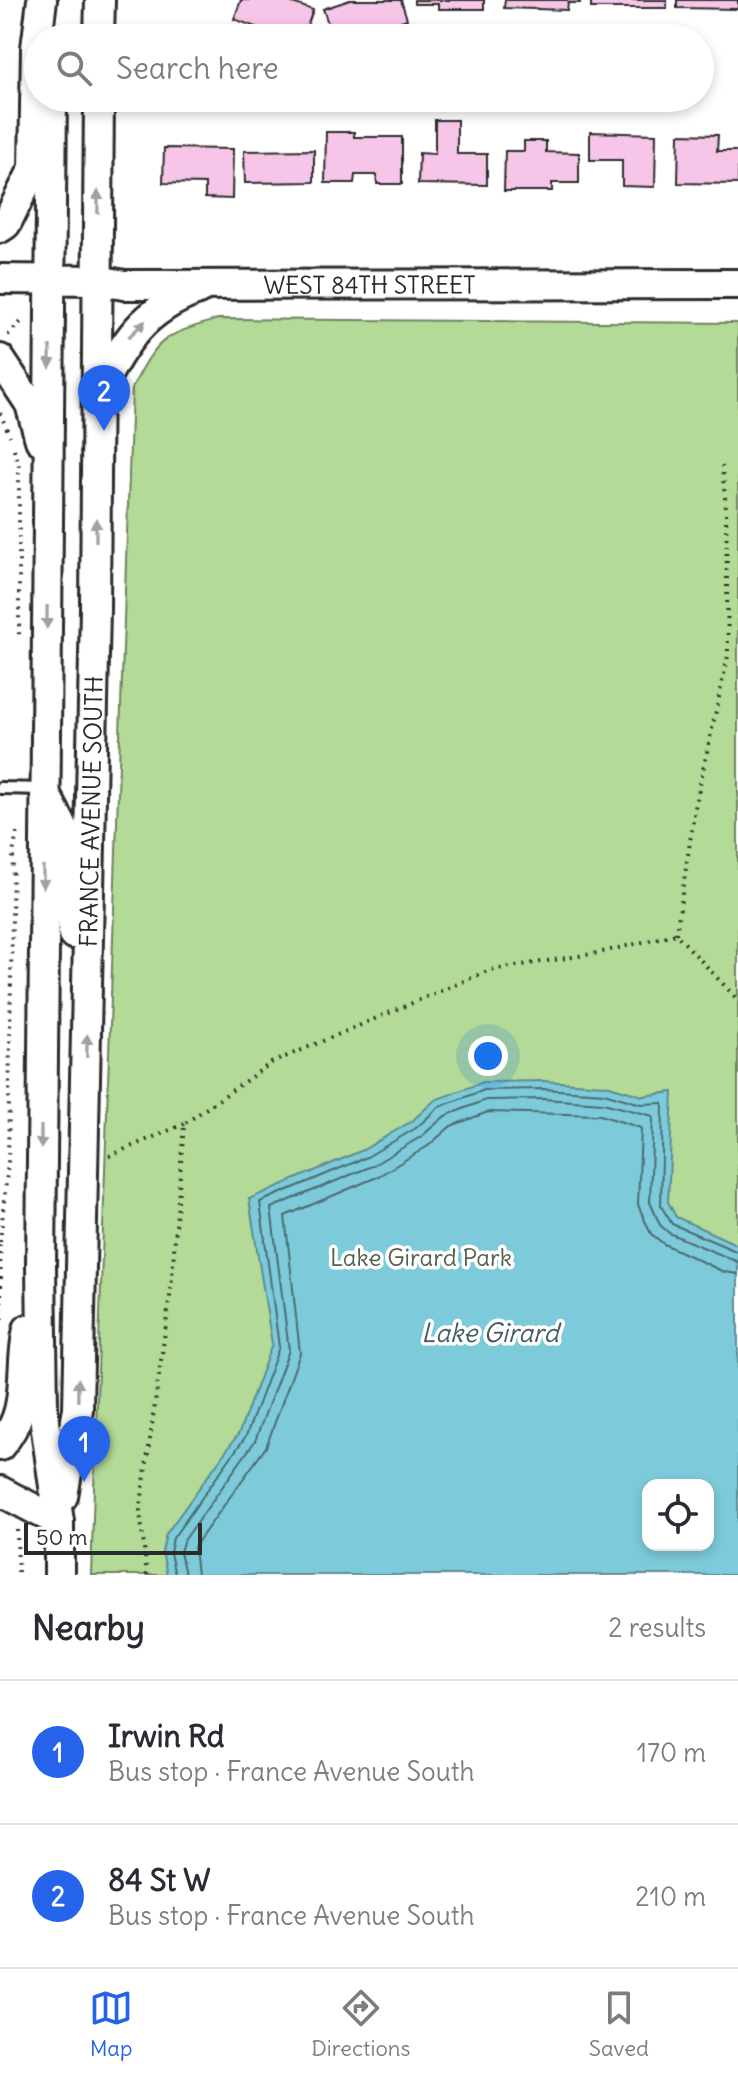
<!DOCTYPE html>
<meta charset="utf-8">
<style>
body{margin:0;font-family:Delius,sans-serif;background:#f7f7f7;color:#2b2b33}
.controls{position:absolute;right:24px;bottom:24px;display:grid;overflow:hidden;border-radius:16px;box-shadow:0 4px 12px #0003}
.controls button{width:72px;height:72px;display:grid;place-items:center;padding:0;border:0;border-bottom:2px solid #e1e1e2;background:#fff;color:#2b2b33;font:40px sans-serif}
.scale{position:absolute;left:24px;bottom:20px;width:178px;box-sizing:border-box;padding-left:8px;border:4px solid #2b2b2b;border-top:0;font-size:22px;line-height:28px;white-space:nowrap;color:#2b2b2b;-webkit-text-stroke:6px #fff;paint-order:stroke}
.you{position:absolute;left:488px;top:1056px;width:28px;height:28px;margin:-20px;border:6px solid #fff;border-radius:50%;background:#1a73e8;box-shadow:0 0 0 12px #1a73e833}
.badge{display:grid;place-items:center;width:52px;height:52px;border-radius:50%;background:#2563eb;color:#fff;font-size:26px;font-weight:700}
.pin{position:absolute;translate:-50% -66px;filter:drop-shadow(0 2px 4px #0008)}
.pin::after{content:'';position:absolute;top:42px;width:28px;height:24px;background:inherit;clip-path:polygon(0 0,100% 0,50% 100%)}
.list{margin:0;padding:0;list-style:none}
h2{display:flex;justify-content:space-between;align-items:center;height:104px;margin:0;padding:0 32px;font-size:34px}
h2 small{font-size:26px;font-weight:400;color:#7c7c81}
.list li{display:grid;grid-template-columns:52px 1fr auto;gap:24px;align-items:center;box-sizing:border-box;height:144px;padding:0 32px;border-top:2px solid #e1e1e2}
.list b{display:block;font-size:30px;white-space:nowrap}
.list p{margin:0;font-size:26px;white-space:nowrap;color:#7c7c81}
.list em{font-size:26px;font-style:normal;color:#7c7c81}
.icon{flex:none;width:44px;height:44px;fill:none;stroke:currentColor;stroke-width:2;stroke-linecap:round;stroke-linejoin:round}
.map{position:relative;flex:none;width:738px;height:1575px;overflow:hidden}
.search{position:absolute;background:#fff;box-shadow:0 4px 12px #0003;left:24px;right:24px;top:24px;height:88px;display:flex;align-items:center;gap:20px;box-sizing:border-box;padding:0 28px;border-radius:44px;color:#7c7c81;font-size:30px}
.sheet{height:392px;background:#fff}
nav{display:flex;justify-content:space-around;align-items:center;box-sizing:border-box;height:112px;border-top:2px solid #e1e1e2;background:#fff;font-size:22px;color:#7c7c81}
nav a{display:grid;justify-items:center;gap:4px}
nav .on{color:#2563eb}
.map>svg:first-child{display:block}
</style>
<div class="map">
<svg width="738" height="1575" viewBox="0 0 738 1575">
<rect width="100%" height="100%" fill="#fff"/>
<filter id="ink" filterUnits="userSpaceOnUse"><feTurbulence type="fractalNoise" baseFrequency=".0125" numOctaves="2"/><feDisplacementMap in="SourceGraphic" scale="16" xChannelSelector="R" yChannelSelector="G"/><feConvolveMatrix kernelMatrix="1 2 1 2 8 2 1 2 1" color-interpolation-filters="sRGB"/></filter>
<g filter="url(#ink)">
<path fill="#b3da96" stroke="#6f8260" stroke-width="2" fill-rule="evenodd" d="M218,319L738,323V1575H91L132,388C159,336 163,336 218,319ZM648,1485H708V1545H648Z"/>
<path fill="#7dcbda" stroke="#5c8b94" stroke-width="2" fill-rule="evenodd" d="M543,1081L606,1085L643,1096L673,1092L668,1202L676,1217L738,1245V1575H167L162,1552L166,1534L239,1433L272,1344L249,1199L363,1150L412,1121L435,1100L483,1082ZM648,1485H708V1545H648Z"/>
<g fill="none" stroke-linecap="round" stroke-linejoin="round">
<g stroke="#4c6b71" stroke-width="2">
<polyline points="175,1575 170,1553 173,1538 246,1436 279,1347 260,1202 367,1157 416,1128 439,1107 484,1090 543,1089 604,1093 641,1104 663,1103 661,1206 672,1224 738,1252"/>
<polyline points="185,1575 180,1552 183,1542 255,1441 289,1350 271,1208 372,1166 422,1136 445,1116 486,1100 543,1099 603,1103 653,1116 650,1202 660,1225 669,1233 738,1262"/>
<polyline points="197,1575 194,1547 266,1447 300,1353 285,1216 377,1177 428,1146 451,1126 488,1112 600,1115 641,1128 638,1205 651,1234 664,1244 724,1272 738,1274"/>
</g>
</g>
<g fill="#f6c5e7" stroke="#2b2b2b" stroke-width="2">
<polygon points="241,0 284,0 313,10 304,35 283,27 280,36 234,19"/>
<polygon points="350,0 401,0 407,19 348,38 333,38 323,9"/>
<polygon points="414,0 484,0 484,9 438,9 438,4 414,4"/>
<polygon points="505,0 580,0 580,3 568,3 567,10 504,8"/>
<rect x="591" y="0" width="76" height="8"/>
<polygon points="677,0 738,0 738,9 677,8"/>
<polygon points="435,120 457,120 457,154 487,154 487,185 418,184 419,153 435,154"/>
<polygon points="326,132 354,132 354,137 402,137 402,184 377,184 377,175 355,175 354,183 325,183"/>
<polygon points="590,132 656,134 655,187 622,186 622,160 590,160"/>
<polygon points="679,134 718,135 717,151 738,151 738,184 678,183"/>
<polygon points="524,141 546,141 546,152 579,153 579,183 552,183 552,191 504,191 505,151 524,151"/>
<polygon points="164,148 233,149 232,199 205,198 205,184 163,183"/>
<polygon points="314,150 314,182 245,183 244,151"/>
</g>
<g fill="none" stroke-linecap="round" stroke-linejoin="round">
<g stroke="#2b2b2b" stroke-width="16">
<polyline id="lane" points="0,788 42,789"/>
</g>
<g stroke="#2b2b2b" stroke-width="34">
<g id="secondary">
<polyline points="99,38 100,0"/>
<polyline points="52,98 41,1266 43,1408 59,1522 59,1575"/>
<polyline points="0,228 6,224 34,168 36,48 42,0"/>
<path id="s1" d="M0,279L98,280L124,285L738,284"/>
<polyline points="0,359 30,404 40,440"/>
<path d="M99,390C125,341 143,310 198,290"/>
<polyline points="45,793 65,831 73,934"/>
<path d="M0,1446C32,1410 18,1374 28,1329"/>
<polyline points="0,1491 59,1522"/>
<path id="s2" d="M63,1496L78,1409L95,608L99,98"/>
</g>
</g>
<g stroke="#2b2b2b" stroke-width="4" stroke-dasharray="2 6" stroke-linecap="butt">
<polyline points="8,335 24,319"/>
<polyline points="0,413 10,436"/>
<polyline points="14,449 19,467 19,635"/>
<polyline points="676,934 696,802 728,656 726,509 722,466"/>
<polyline points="109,1156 184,1124"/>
<polyline points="0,1242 8,1162 13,854 17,832"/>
<polyline points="0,1245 2,1323"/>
<polyline points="17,1530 18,1575"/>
<polyline points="147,1575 140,1511 171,1289 184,1124 271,1063 490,970 598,953 676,934 738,1000"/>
</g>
<use href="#lane" stroke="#fff" stroke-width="10"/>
<use href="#secondary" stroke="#fff" stroke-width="28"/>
</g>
<defs><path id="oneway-solid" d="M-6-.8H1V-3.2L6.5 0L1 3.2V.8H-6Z" transform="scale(2)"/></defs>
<g fill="#a0a0a0">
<use href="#oneway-solid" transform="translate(98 202) rotate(-89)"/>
<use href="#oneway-solid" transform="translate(137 329) rotate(-44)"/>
<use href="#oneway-solid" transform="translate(50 357) rotate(90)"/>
<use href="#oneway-solid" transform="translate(96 530) rotate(-90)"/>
<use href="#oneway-solid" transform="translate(47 617) rotate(91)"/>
<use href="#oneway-solid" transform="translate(43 877) rotate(90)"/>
<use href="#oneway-solid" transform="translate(87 1046) rotate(-89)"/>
<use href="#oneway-solid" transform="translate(41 1137) rotate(90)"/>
<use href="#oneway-solid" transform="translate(78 1390) rotate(-89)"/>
</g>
</g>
<g text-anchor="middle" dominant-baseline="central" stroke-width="7" stroke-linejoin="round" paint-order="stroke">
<g font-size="24" fill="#2b2b2b" stroke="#fff">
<text stroke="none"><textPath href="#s1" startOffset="370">WEST 84TH STREET</textPath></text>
<text stroke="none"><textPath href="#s2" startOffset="686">FRANCE AVENUE SOUTH</textPath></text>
</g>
<g font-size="24" fill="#54604b" stroke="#fff">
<text x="421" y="1257">Lake Girard Park</text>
</g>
<g font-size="26" font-style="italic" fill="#445b60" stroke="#fff">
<text x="490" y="1332">Lake Girard</text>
</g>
</g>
</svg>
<div class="controls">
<button><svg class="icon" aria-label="locate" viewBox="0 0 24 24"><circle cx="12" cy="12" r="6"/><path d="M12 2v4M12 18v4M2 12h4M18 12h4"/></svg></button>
</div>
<div class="scale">50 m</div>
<div class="you"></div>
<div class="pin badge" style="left:84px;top:1482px">1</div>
<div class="pin badge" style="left:104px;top:431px">2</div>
<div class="search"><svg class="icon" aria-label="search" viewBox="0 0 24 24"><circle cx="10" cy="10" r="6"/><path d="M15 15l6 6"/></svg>Search here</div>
</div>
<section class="sheet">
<h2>Nearby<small>2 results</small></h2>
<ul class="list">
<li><span class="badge">1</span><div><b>Irwin Rd</b><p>Bus stop · France Avenue South</p></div><em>170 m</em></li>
<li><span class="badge">2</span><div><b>84 St W</b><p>Bus stop · France Avenue South</p></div><em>210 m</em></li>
</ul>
</section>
<nav>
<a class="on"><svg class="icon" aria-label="map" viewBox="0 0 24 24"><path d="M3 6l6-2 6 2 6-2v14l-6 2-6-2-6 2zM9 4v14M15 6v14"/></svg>Map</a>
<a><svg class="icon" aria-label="directions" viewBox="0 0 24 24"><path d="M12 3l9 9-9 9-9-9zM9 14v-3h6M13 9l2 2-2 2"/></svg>Directions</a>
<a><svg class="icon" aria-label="saved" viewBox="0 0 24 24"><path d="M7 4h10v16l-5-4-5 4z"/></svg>Saved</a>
</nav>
